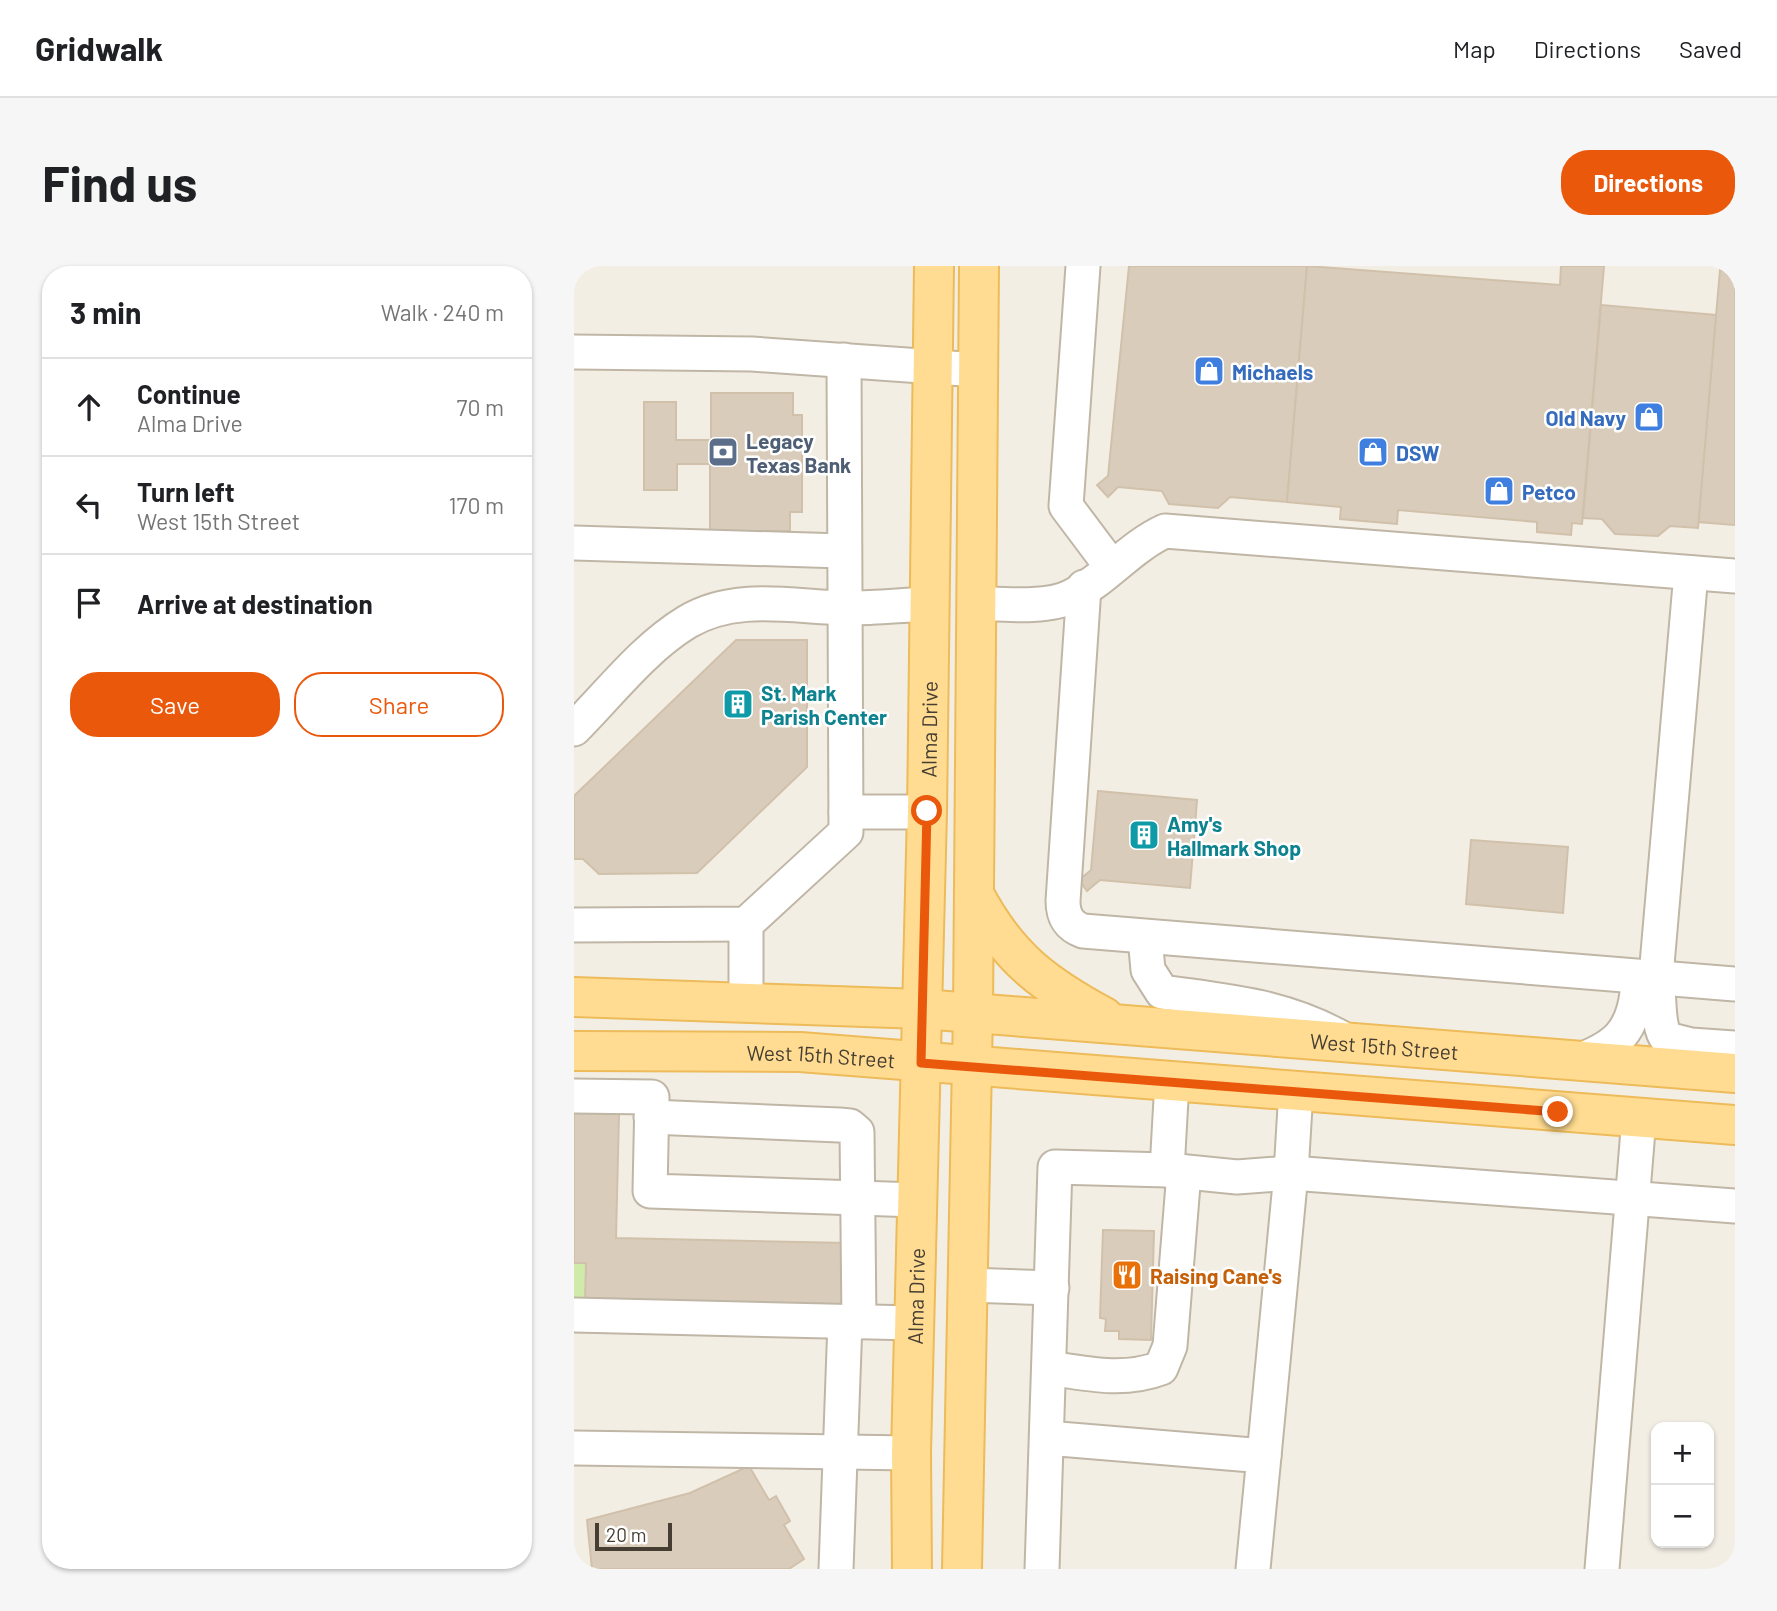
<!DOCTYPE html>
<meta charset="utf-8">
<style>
body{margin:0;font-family:Barlow,sans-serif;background:#f6f6f6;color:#202124}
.controls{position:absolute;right:21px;bottom:21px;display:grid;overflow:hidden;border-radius:14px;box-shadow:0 2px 5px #0004}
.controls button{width:63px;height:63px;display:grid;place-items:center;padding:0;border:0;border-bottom:2px solid #e0e0e0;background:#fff;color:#202124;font:35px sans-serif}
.scale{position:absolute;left:21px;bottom:18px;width:77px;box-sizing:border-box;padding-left:7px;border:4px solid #463e33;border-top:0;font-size:19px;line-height:24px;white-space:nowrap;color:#463e33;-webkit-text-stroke:5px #fff;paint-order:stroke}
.stop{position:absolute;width:21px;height:21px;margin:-16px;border:5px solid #ea580c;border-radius:50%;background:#fff}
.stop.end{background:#ea580c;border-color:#fff;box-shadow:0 2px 7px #0008}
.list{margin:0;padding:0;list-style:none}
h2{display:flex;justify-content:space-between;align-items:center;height:91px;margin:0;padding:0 28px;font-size:30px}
h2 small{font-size:23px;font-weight:400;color:#757577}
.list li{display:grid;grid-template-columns:46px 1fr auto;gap:21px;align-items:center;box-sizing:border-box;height:98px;padding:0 28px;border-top:2px solid #e0e0e0}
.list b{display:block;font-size:26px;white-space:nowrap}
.list p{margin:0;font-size:23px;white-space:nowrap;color:#757577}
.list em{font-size:23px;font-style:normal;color:#757577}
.actions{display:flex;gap:14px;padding:21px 28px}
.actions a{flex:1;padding:16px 0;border:2px solid #ea580c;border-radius:28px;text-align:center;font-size:24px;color:#ea580c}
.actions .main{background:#ea580c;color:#fff}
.icon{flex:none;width:38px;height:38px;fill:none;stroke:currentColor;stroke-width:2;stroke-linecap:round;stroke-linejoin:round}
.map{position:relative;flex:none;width:1161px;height:1303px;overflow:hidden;border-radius:28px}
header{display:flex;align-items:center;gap:42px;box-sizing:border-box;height:98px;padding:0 35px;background:#fff;border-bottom:2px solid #e0e0e0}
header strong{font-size:33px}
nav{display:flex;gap:38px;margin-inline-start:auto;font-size:24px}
.intro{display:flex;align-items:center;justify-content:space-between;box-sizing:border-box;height:168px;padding:0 42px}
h1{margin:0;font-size:49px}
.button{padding:18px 32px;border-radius:28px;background:#ea580c;color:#fff;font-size:24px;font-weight:700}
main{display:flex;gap:42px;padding:0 42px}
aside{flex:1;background:#fff;border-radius:28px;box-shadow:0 2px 5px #0004}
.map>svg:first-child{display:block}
</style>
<header>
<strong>Gridwalk</strong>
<nav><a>Map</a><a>Directions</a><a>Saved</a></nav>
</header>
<div class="intro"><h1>Find us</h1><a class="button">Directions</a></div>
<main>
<aside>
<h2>3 min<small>Walk · 240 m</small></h2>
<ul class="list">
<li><svg class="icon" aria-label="ahead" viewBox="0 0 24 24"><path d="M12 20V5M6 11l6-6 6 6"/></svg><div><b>Continue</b><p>Alma Drive</p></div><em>70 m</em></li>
<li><svg class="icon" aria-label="left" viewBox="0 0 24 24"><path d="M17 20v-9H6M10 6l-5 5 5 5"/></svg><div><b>Turn left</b><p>West 15th Street</p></div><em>170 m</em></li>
<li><svg class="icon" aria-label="arrive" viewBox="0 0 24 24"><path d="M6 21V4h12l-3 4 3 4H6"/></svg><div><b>Arrive at destination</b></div></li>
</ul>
<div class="actions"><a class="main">Save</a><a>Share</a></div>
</aside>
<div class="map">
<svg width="1161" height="1303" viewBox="0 0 1161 1303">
<rect width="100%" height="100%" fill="#f3eee4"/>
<polygon fill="#d0eba9" points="0,997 12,997 11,1035 0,1035"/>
<g fill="#d9ccbb" stroke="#d1c1ab" stroke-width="2">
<polygon points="555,0 733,0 713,236 656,231 644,242 595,238 588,225 544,221 534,231 523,219 534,210"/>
<polygon points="733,0 986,19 987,0 1030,0 1008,258 998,257 997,269 963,266 963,256 824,244 823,258 766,253 767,241 713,236"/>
<polygon points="1146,4 1161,5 1161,259 1124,256"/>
<polygon points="1027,39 1142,49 1124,262 1096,260 1084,270 1041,268 1028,253 1009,252"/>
<polygon points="137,127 219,127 219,149 228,149 228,246 216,246 216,265 136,265 136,198 103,198 103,224 70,224 70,136 102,136 102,174 137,174"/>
<polygon points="162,374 233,374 233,501 123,607 25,608 9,593 0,593 0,530"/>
<polygon points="524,525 623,534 616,622 526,614 513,625 505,614 517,604"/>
<polygon points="897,574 994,581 989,647 892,638"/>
<polygon points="0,847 45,848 42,972 274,977 273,1041 11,1035 12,997 0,997"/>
<polygon points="529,964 580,965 577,1074 545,1073 545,1065 531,1065 532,1053 526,1052"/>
<polygon points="175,1200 195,1234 202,1230 216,1255 210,1259 230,1293 215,1303 18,1303 13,1254 116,1227"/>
</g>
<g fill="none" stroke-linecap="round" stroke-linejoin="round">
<g stroke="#c0b6a6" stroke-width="37">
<g id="minor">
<polyline points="509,0 492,240 537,300"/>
<polyline points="0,86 178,88 404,104"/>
<polyline points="0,277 269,285"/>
<path d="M1117,307L1082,710C1087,730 1082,759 1093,773L1117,779L1161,782"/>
<path d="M510,321L489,635C489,650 495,660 509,665L1161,718"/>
<path d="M401,337C428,338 474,343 498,330C532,313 556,281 591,265L1161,310"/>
<path d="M0,463C35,428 70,382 113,356C163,326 222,342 276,342C302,342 329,339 356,338"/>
<polyline points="272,546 353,546"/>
<polyline points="0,659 172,658 272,566 270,94"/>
<path d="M571,671L574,704L588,726C657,736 710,739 773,775"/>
<polyline points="172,737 172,658"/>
<path d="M1004,795C1041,781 1058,767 1063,727L1082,710"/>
<polyline points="722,824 717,907 1161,940"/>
<polyline points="0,830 78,831 76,925 343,934"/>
<polyline points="77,851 265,859 276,860 283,866 285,1056"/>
<polyline points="593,904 598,815"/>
<polyline points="394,1019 478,1022"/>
<polyline points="0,1049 341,1057"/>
<path d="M475,1102C514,1108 550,1116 587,1102L596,1080L610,906"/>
<polyline points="0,1182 337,1187"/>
<polyline points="262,1303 271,1056"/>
<polyline points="468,1303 481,901 593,904 663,911 717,907 690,1190 473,1172"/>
<polyline points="679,1303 690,1190"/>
<polyline points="1028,1303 1065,852"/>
</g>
</g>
<g stroke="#edbb59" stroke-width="42">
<g id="major">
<path d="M400,628C433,691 469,718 530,751"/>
<path id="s1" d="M0,731L348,743L1161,807"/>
<path id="s2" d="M0,785L226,786L1161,859"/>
<path id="s3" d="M338,1303L337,1187L353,546L360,0"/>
<polyline points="388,1303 399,746 405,0"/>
</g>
</g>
<use href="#minor" stroke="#fff" stroke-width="33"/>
<use href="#major" stroke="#ffdc91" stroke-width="38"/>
</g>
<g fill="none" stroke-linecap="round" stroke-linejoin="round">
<polyline stroke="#ea580c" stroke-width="9" points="353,545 347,797 984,846"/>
</g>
<defs>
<g id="shop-square" transform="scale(1.575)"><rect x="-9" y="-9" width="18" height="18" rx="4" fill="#3f7fe0" stroke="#fff"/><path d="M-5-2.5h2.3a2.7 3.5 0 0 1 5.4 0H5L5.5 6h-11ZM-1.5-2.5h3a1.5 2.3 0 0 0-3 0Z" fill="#fff"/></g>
<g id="bank-square" transform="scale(1.575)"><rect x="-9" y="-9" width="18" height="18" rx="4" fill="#5c6f8a" stroke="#fff"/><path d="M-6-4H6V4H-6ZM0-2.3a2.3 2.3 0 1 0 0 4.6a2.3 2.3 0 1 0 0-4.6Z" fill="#fff"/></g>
<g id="building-square" transform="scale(1.575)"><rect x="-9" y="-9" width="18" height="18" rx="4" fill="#0f9aa8" stroke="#fff"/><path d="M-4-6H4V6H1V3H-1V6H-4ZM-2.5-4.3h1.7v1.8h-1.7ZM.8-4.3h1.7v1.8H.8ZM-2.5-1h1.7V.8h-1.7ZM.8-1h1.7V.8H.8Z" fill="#fff"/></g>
<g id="restaurant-square" transform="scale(1.575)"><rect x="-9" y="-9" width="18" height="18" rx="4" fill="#e8710a" stroke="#fff"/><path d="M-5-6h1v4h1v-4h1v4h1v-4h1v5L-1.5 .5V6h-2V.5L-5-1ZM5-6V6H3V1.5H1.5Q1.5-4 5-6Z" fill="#fff"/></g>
</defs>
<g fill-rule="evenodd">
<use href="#shop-square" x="635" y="105"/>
<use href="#shop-square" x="1075" y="151"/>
<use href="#bank-square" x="149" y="186"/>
<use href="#shop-square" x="799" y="186"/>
<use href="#shop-square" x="925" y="225"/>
<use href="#building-square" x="164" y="438"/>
<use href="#building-square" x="570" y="569"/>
<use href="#restaurant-square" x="553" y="1009"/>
</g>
<g text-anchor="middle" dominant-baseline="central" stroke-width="5" stroke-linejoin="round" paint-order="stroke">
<g font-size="21" font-weight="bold" fill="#366cbe" stroke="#fff" text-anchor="start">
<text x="658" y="105">Michaels</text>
<text x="1052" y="151" text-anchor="end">Old Navy</text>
<text x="822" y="186">DSW</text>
<text x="948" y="225">Petco</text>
</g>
<g font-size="21" font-weight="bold" fill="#4e5e75" stroke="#fff" text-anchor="start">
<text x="172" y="174">Legacy<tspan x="172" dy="24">Texas Bank</tspan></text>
</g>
<g font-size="21" font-weight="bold" fill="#0d838f" stroke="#fff" text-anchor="start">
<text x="187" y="426">St. Mark<tspan x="187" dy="24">Parish Center</tspan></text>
<text x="593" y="557">Amy's<tspan x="593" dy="24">Hallmark Shop</tspan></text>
</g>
<g font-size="21" fill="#463e33" stroke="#fff">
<text stroke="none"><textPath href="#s3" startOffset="840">Alma Drive</textPath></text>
<text stroke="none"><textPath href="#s1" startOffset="812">West 15th Street</textPath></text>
<text stroke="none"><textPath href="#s2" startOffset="247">West 15th Street</textPath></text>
<text stroke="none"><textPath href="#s3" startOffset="273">Alma Drive</textPath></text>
</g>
<g font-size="21" font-weight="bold" fill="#c56008" stroke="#fff" text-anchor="start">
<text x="576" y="1009">Raising Cane's</text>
</g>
</g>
</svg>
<div class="controls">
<button>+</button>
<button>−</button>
</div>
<div class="scale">20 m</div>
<div class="stop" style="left:353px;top:545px"></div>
<div class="stop end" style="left:984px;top:846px"></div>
</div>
</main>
